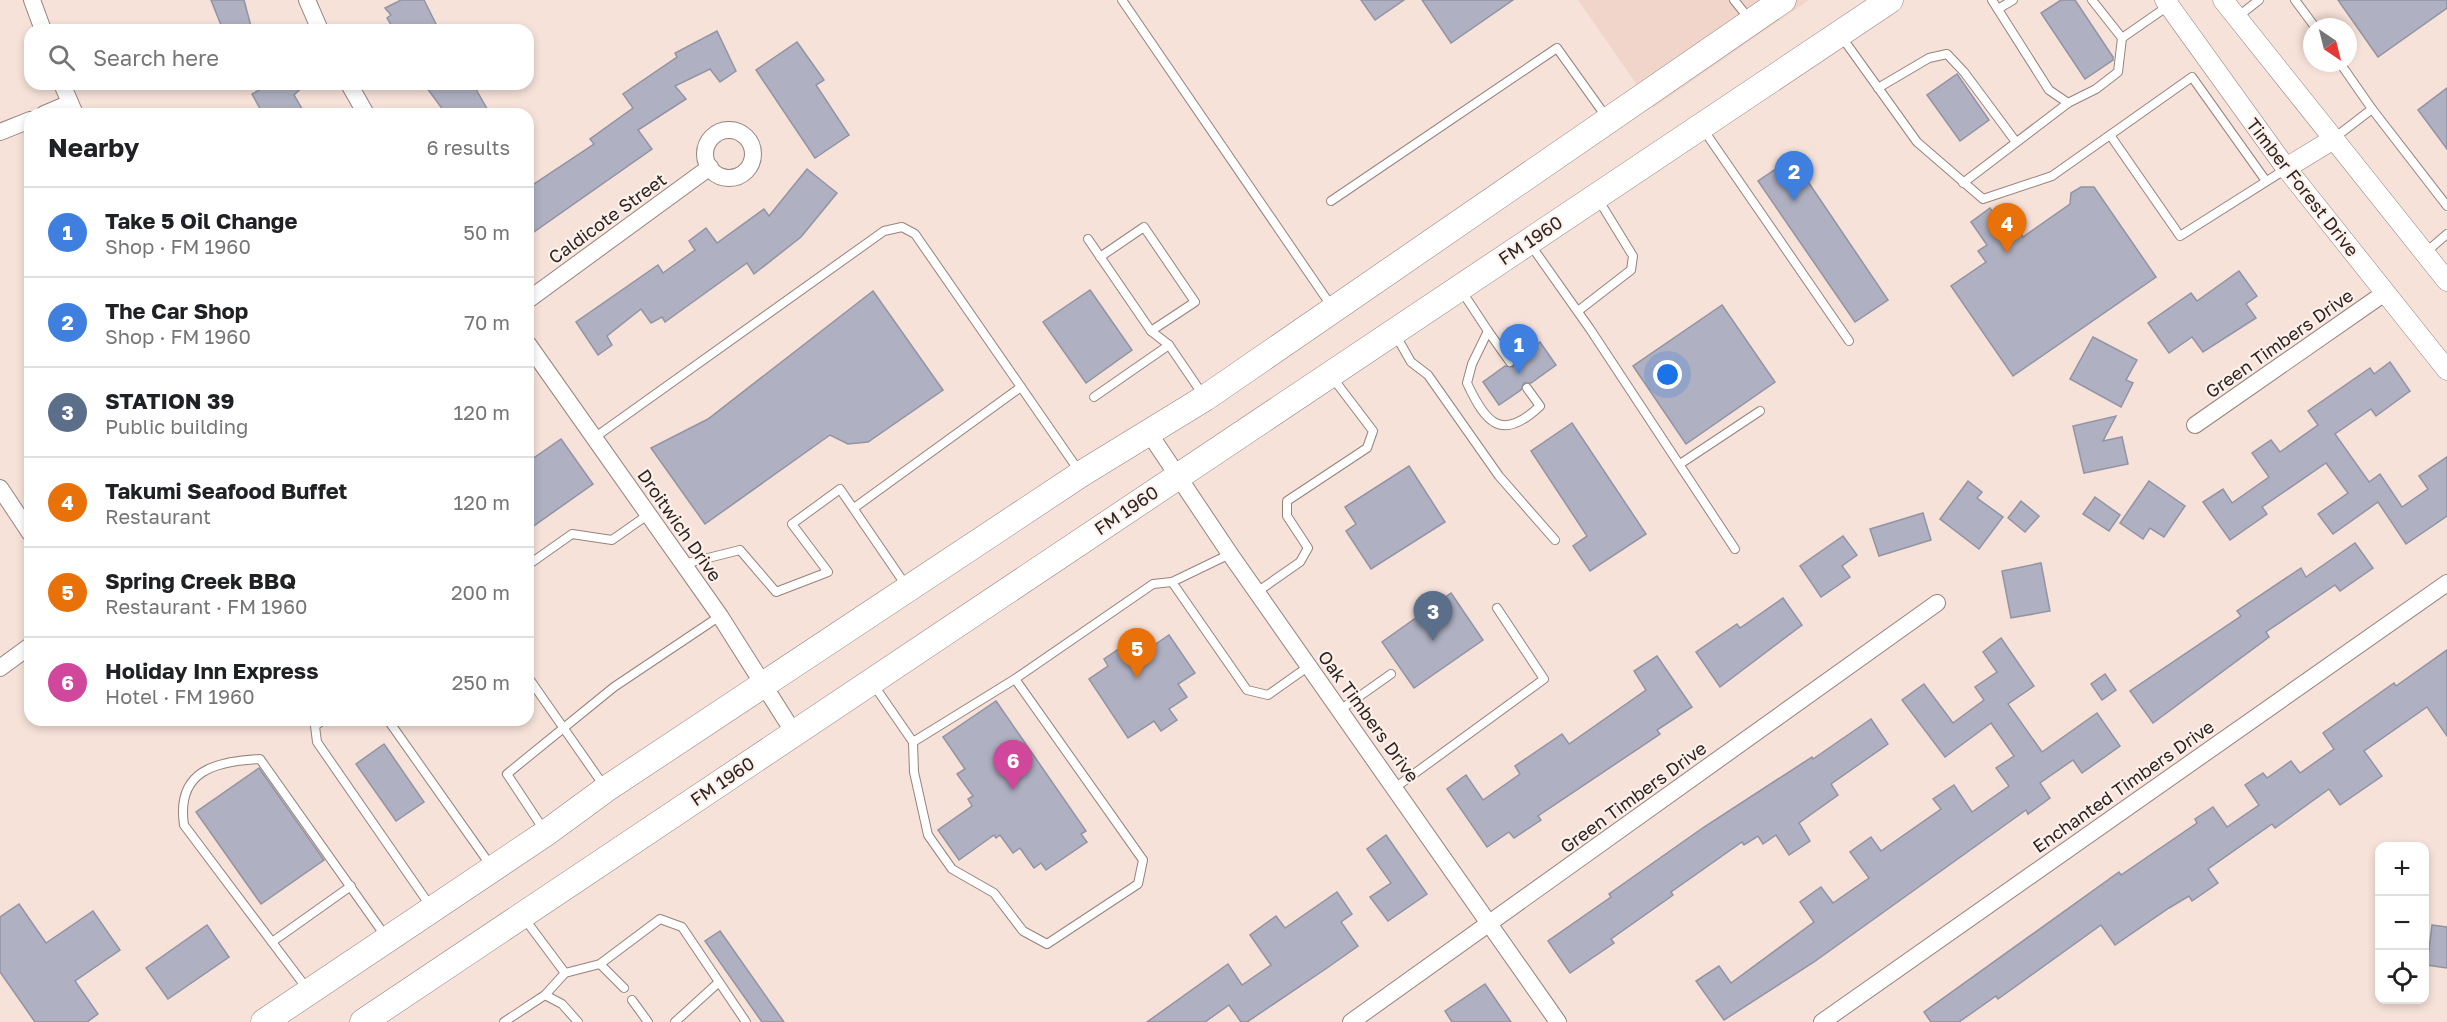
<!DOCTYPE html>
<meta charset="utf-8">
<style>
body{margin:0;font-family:"Golos Text",sans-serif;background:#f6f6f6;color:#202124}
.controls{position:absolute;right:18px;bottom:18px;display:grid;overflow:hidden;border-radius:12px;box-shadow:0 3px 9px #0003}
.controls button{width:54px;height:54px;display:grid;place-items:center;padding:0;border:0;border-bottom:2px solid #e0e0e0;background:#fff;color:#202124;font:30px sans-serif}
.compass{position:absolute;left:2303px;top:18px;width:54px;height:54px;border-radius:50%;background:#fff;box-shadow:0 3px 9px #0003;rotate:145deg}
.you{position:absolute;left:1668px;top:375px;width:21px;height:21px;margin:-15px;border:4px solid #fff;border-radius:50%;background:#1a73e8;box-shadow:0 0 0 9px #1a73e833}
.badge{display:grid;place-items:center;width:39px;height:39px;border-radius:50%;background:#ea580c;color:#fff;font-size:20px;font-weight:700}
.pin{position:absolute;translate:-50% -50px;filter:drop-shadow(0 2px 3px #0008)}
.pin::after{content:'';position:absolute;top:32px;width:21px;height:18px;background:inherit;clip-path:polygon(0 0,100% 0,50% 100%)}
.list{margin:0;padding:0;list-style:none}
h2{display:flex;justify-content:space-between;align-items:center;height:78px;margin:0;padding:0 24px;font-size:26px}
h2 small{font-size:20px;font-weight:400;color:#757577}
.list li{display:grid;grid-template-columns:39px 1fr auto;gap:18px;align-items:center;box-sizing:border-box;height:90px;padding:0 24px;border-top:2px solid #e0e0e0}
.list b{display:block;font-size:22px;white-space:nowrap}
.list p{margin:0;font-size:20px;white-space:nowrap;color:#757577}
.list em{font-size:20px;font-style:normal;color:#757577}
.icon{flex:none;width:33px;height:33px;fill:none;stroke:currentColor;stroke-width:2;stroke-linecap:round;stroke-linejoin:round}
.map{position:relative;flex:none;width:2447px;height:1022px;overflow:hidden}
.search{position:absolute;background:#fff;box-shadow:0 3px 9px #0003;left:24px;top:24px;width:510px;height:66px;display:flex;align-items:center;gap:15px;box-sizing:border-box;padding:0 21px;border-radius:18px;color:#757577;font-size:22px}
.panel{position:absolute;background:#fff;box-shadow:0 3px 9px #0003;left:24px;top:108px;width:510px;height:618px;border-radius:18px}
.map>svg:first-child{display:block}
</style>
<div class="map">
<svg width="2447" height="1022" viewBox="0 0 2447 1022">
<rect width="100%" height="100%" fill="#f6e2d9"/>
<polygon fill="#f1d5ca" points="1578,0 1809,0 1653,108"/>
<g fill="#afb0c1" stroke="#9293a4" stroke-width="1.5">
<polygon points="211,0 244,0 252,30 223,30"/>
<polygon points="401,0 424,0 439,30 394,30 387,18 391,15 385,8"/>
<polygon points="1361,0 1404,0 1375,20"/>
<polygon points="1422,0 1513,0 1451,43"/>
<polygon points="2061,0 2075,0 2113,57 2113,60 2085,79 2041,13"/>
<polygon points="2338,0 2447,0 2447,8 2378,57"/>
<polygon points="717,31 736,71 720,82 710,69 675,86 686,99 638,130 652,149 528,236 528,188 594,144 590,139 633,108 623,94 677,57 675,53"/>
<polygon points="797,42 824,80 816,85 849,135 815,158 756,70"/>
<polygon points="1957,74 1989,120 1960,141 1927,95"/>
<polygon points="270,84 306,84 294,95 305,114 263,114 252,94"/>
<polygon points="424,84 473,84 490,114 446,114"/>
<polygon points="2447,88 2447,149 2418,110"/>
<polygon points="1792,158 1888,300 1855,322 1758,181"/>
<polygon points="807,169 837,193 801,237 754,274 747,263 665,322 662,317 651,323 641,309 607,336 612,345 598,355 576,322 658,265 663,273 695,250 689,241 706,228 717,243 764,209 769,216"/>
<polygon points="2081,187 2094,187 2156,277 2013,376 1951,286 1986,262 1978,251 1987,245 1971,222 1990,208 2007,232 2016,225 2023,237 2070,204 2071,193"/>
<polygon points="2239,271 2257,296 2246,304 2256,318 2203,352 2192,337 2169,353 2148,323 2191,293 2197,301"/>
<polygon points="1090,290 1132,350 1086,383 1043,322"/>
<polygon points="873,291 943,390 868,442 848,444 830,435 705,524 651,448 708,419"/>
<polygon points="1722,305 1775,382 1686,444 1633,366"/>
<polygon points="2093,337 2137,360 2126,380 2133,383 2121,407 2070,379"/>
<polygon points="1540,342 1556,365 1531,383 1524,383 1521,390 1499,405 1483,382 1505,366 1513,367 1516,359"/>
<polygon points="2390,362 2410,391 2376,416 2371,409 2335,434 2369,482 2380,474 2402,507 2428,489 2419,476 2447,457 2447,516 2406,544 2378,502 2333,534 2318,514 2348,493 2326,463 2262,507 2267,514 2230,540 2203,502 2223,489 2232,503 2269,477 2252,453 2271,440 2280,452 2318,425 2308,411 2370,368 2374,374"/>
<polygon points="2116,416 2103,441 2122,437 2128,464 2084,473 2073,426"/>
<polygon points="1572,423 1646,534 1590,571 1573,546 1587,536 1531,451"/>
<polygon points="561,439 593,484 528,530 528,462"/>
<polygon points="1409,466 1445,522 1371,569 1346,531 1356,524 1345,507"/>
<polygon points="1968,481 1982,492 1977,498 2003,517 1979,549 1940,519"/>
<polygon points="2149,481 2185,506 2164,537 2150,528 2143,539 2120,523"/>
<polygon points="2095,497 2120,515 2109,531 2083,514"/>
<polygon points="2021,501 2039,516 2025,532 2008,518"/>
<polygon points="1923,513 1931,540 1879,556 1870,529"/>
<polygon points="1843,536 1857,555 1842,566 1850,577 1821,597 1800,566"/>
<polygon points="2355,543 2373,568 2340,591 2335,585 2266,632 2269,637 2153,723 2130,691 2241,616 2237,611 2301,568 2306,577"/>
<polygon points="2041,563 2050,611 2011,618 2002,571"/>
<polygon points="1451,593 1483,640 1414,688 1382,642"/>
<polygon points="1783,598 1802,625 1720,687 1696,652 1737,624 1740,628"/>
<polygon points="1169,635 1195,673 1178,684 1187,697 1169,709 1177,720 1161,731 1154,721 1128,738 1089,679 1108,666 1104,659 1129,642 1138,656"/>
<polygon points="2001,638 2034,686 2008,704 2042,752 2097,713 2120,746 2082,773 2073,760 2040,783 2050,798 2028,814 2026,810 1814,962 1724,1020 1696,981 1719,966 1731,983 1814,922 1800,902 1821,887 1833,903 1869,878 1850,852 1871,837 1881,851 1941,809 1933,799 1954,785 1972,812 2009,786 1996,768 2014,756 1991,723 1945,757 1902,700 1924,684 1953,723 1984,700 1975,687 1997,672 1983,652"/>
<polygon points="2447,650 2447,736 2427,707 2364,751 2382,776 2340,805 2329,789 2275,828 2272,824 2208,869 2218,883 2192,901 2189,896 2169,908 2115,945 2101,925 1998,999 1996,996 1959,1022 1931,1022 1924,1012 2119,872 2121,875 2197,823 2195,819 2213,807 2227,827 2259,805 2245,785 2263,773 2267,778 2291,761 2300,773 2334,749 2323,733 2394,683 2396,686"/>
<polygon points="1657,656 1692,707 1657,730 1660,734 1538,816 1541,820 1514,838 1509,832 1487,847 1447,789 1466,775 1483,800 1520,774 1515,766 1562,734 1569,744 1646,690 1634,671"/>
<polygon points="2105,674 2116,690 2102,700 2091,684"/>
<polygon points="996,701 1086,831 1081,834 1087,842 1046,870 1041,863 1034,868 1020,848 1013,853 1000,835 996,838 994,835 959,860 938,830 972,806 968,799 973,796 957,774 965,769 943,737"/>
<polygon points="1871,719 1888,744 1831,784 1838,795 1799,823 1810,841 1789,855 1776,835 1763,844 1758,836 1744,845 1742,842 1671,892 1673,895 1611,939 1614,943 1570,973 1548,941 1611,897 1609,894 1704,827 1812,757 1813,759"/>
<polygon points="384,744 424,802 396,821 356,764"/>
<polygon points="259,768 324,860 261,904 196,812"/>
<polygon points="1386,835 1427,894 1388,921 1370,897 1391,883 1367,849"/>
<polygon points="1337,892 1352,914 1341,922 1358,946 1327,968 1247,1022 1241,1022 1229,1005 1205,1022 1147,1022 1228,964 1242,985 1271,965 1250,935 1276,916 1285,928"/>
<polygon points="19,904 46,943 93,911 120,950 75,981 98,1014 87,1022 35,1022 0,972 0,917"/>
<polygon points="207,925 229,957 168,999 146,968"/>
<polygon points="2432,925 2447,927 2447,968 2427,965"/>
<polygon points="720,931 784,1022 762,1022 705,941"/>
<polygon points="1485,984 1511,1022 1452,1022 1445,1011"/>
</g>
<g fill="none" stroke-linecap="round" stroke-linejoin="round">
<g stroke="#96837c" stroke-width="10">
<g id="service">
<polyline points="1122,0 1332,307"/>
<polyline points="1734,0 1751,21"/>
<polyline points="1992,0 2049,90 2068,103"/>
<polyline points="2092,0 2122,38"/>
<polyline points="2295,0 2315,27"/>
<polyline points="1998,9 2013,0"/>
<polyline points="2236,18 2259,0"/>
<polyline points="1841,36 1917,142 1983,199 2052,176 2110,135 2180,236 2286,169"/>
<polyline points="1878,88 1929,58 1947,54 1964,72 2016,142"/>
<polyline points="2372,109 2447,206"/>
<polyline points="1703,129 1849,341"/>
<polyline points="2110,135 2192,77 2266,181"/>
<polyline points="2333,139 2372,109 2340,63"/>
<polyline points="1963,183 2068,103 2096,89 2118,72 2122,38 2168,6"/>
<polyline points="1331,201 1557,48 1607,118"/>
<polyline points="1088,239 1151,331 1169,345 1203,395"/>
<polyline points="1530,244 1590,329 1735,549"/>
<polyline points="2425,253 2447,234"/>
<polyline points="1100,257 1144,227 1195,302 1151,331"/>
<polyline points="1461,290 1488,331"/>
<polyline points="1578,311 1631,270 1633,256 1598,199"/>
<polyline points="1395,334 1411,362 1428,375 1499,476 1555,540"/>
<path d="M1510,362L1488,331L1472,364L1467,383C1486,424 1502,442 1540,406L1527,388"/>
<polyline points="1094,397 1169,345"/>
<polyline points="594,438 884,231 902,227 915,234 1021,387"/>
<polyline points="1680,464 1760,411"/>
<polyline points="854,508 1021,387 1079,471"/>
<polyline points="684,564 740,550 776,592 828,572 792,524 840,489 907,587"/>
<polyline points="528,565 572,534 612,540 649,514"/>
<polyline points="1172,582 1247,690 1268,695 1309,666"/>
<polyline points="1257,592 1300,562 1308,548 1287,516 1287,501 1367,448 1373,431 1332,377"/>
<polyline points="528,677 604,786"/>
<polyline points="1015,679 1153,584 1172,582 1230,554"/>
<polyline points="873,684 913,742 914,772 928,835 952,869 994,893 1023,931 1047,944 1138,884 1143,860 1015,679 913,742"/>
<polyline points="1340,710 1391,674"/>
<polyline points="323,720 315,726 317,742 431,907"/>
<polyline points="388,720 491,866"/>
<polyline points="1396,787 1544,679 1497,608"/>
<polyline points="544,830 507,774 614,687 720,616"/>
<polyline points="524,918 565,973 600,964 660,919 682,927 746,1022"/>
<polyline points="272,942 351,886"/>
<polyline points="600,964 624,988"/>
<path d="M308,990L184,825C176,771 215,761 260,759L386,937"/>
<polyline points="545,995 565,973"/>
<polyline points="632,1000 648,1022"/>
<polyline points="504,1022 545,995 562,1004 578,1022"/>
<polyline points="675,1022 719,982"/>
</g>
</g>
<g stroke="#96837c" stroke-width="18">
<g id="minor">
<polyline points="32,0 43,30"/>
<polyline points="307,0 320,30"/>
<polyline points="62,84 75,114"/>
<polyline points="349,84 366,114"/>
<polyline points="44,114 70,103"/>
<circle cx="729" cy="154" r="24"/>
<polyline points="0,132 30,120"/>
<polyline points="528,300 710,167"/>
<polyline points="528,344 720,616 794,733"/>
<polyline points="2195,425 2386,292"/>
<polyline points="1149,433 1230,554 1558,1022"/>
<polyline points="0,488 30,533"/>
<polyline points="0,668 30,646"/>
<polyline points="1351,1022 1937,603"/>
<polyline points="1822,1022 2447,583"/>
</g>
</g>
<g stroke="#96837c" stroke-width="21">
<g id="tertiary">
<polyline points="2165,0 2286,168 2447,370"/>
<polyline points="2223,0 2447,281"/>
<polyline points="2286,168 2332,140"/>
</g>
</g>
<g stroke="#96837c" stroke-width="27">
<g id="primary">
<polyline points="264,1022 546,833 606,789 1081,474 1205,398 1783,0"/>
<polyline points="363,1022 1890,0"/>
</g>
</g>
<use href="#service" stroke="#fff" stroke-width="8"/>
<use href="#minor" stroke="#fff" stroke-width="16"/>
<use href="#tertiary" stroke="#fff" stroke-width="20"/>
<use href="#primary" stroke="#fff" stroke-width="26"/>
</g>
<g text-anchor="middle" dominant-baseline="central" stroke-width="4.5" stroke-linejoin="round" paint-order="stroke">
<g font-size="18" fill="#2b2421" stroke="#fef1ec">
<text transform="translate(2303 187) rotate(52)">Timber Forest Drive</text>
<text transform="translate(607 218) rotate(-36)">Caldicote Street</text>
<text transform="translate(1530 240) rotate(-34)">FM 1960</text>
<text transform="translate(2279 343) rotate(-35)">Green Timbers Drive</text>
<text transform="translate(1126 510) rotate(-34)">FM 1960</text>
<text transform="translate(680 525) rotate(55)">Droitwich Drive</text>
<text transform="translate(1369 716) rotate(54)">Oak Timbers Drive</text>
<text transform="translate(722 781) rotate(-34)">FM 1960</text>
<text transform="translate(2123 786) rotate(-35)">Enchanted Timbers Drive</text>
<text transform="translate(1633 797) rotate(-36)">Green Timbers Drive</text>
</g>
</g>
</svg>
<div class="controls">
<button>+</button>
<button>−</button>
<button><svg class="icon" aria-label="locate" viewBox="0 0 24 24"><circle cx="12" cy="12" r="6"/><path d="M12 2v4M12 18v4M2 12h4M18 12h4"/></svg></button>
</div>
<svg class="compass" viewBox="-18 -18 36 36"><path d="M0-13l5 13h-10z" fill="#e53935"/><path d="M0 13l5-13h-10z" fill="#757577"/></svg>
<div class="you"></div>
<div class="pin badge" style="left:1519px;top:374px;background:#3f7fe0">1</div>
<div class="pin badge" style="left:1794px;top:201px;background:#3f7fe0">2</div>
<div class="pin badge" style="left:1433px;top:641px;background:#5c6f8a">3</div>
<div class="pin badge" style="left:2007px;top:253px;background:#e8710a">4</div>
<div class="pin badge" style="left:1137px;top:678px;background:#e8710a">5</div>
<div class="pin badge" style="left:1013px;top:790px;background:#d1479c">6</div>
<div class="search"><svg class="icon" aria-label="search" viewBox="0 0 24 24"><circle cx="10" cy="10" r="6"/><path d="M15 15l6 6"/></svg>Search here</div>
<section class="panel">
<h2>Nearby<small>6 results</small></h2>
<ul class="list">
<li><span class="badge" style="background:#3f7fe0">1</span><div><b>Take 5 Oil Change</b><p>Shop · FM 1960</p></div><em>50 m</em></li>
<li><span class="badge" style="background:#3f7fe0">2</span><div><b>The Car Shop</b><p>Shop · FM 1960</p></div><em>70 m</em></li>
<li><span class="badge" style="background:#5c6f8a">3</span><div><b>STATION 39</b><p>Public building</p></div><em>120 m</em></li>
<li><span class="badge" style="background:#e8710a">4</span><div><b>Takumi Seafood Buffet</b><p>Restaurant</p></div><em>120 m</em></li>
<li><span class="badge" style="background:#e8710a">5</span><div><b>Spring Creek BBQ</b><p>Restaurant · FM 1960</p></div><em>200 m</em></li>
<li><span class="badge" style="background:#d1479c">6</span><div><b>Holiday Inn Express</b><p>Hotel · FM 1960</p></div><em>250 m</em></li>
</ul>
</section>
</div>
